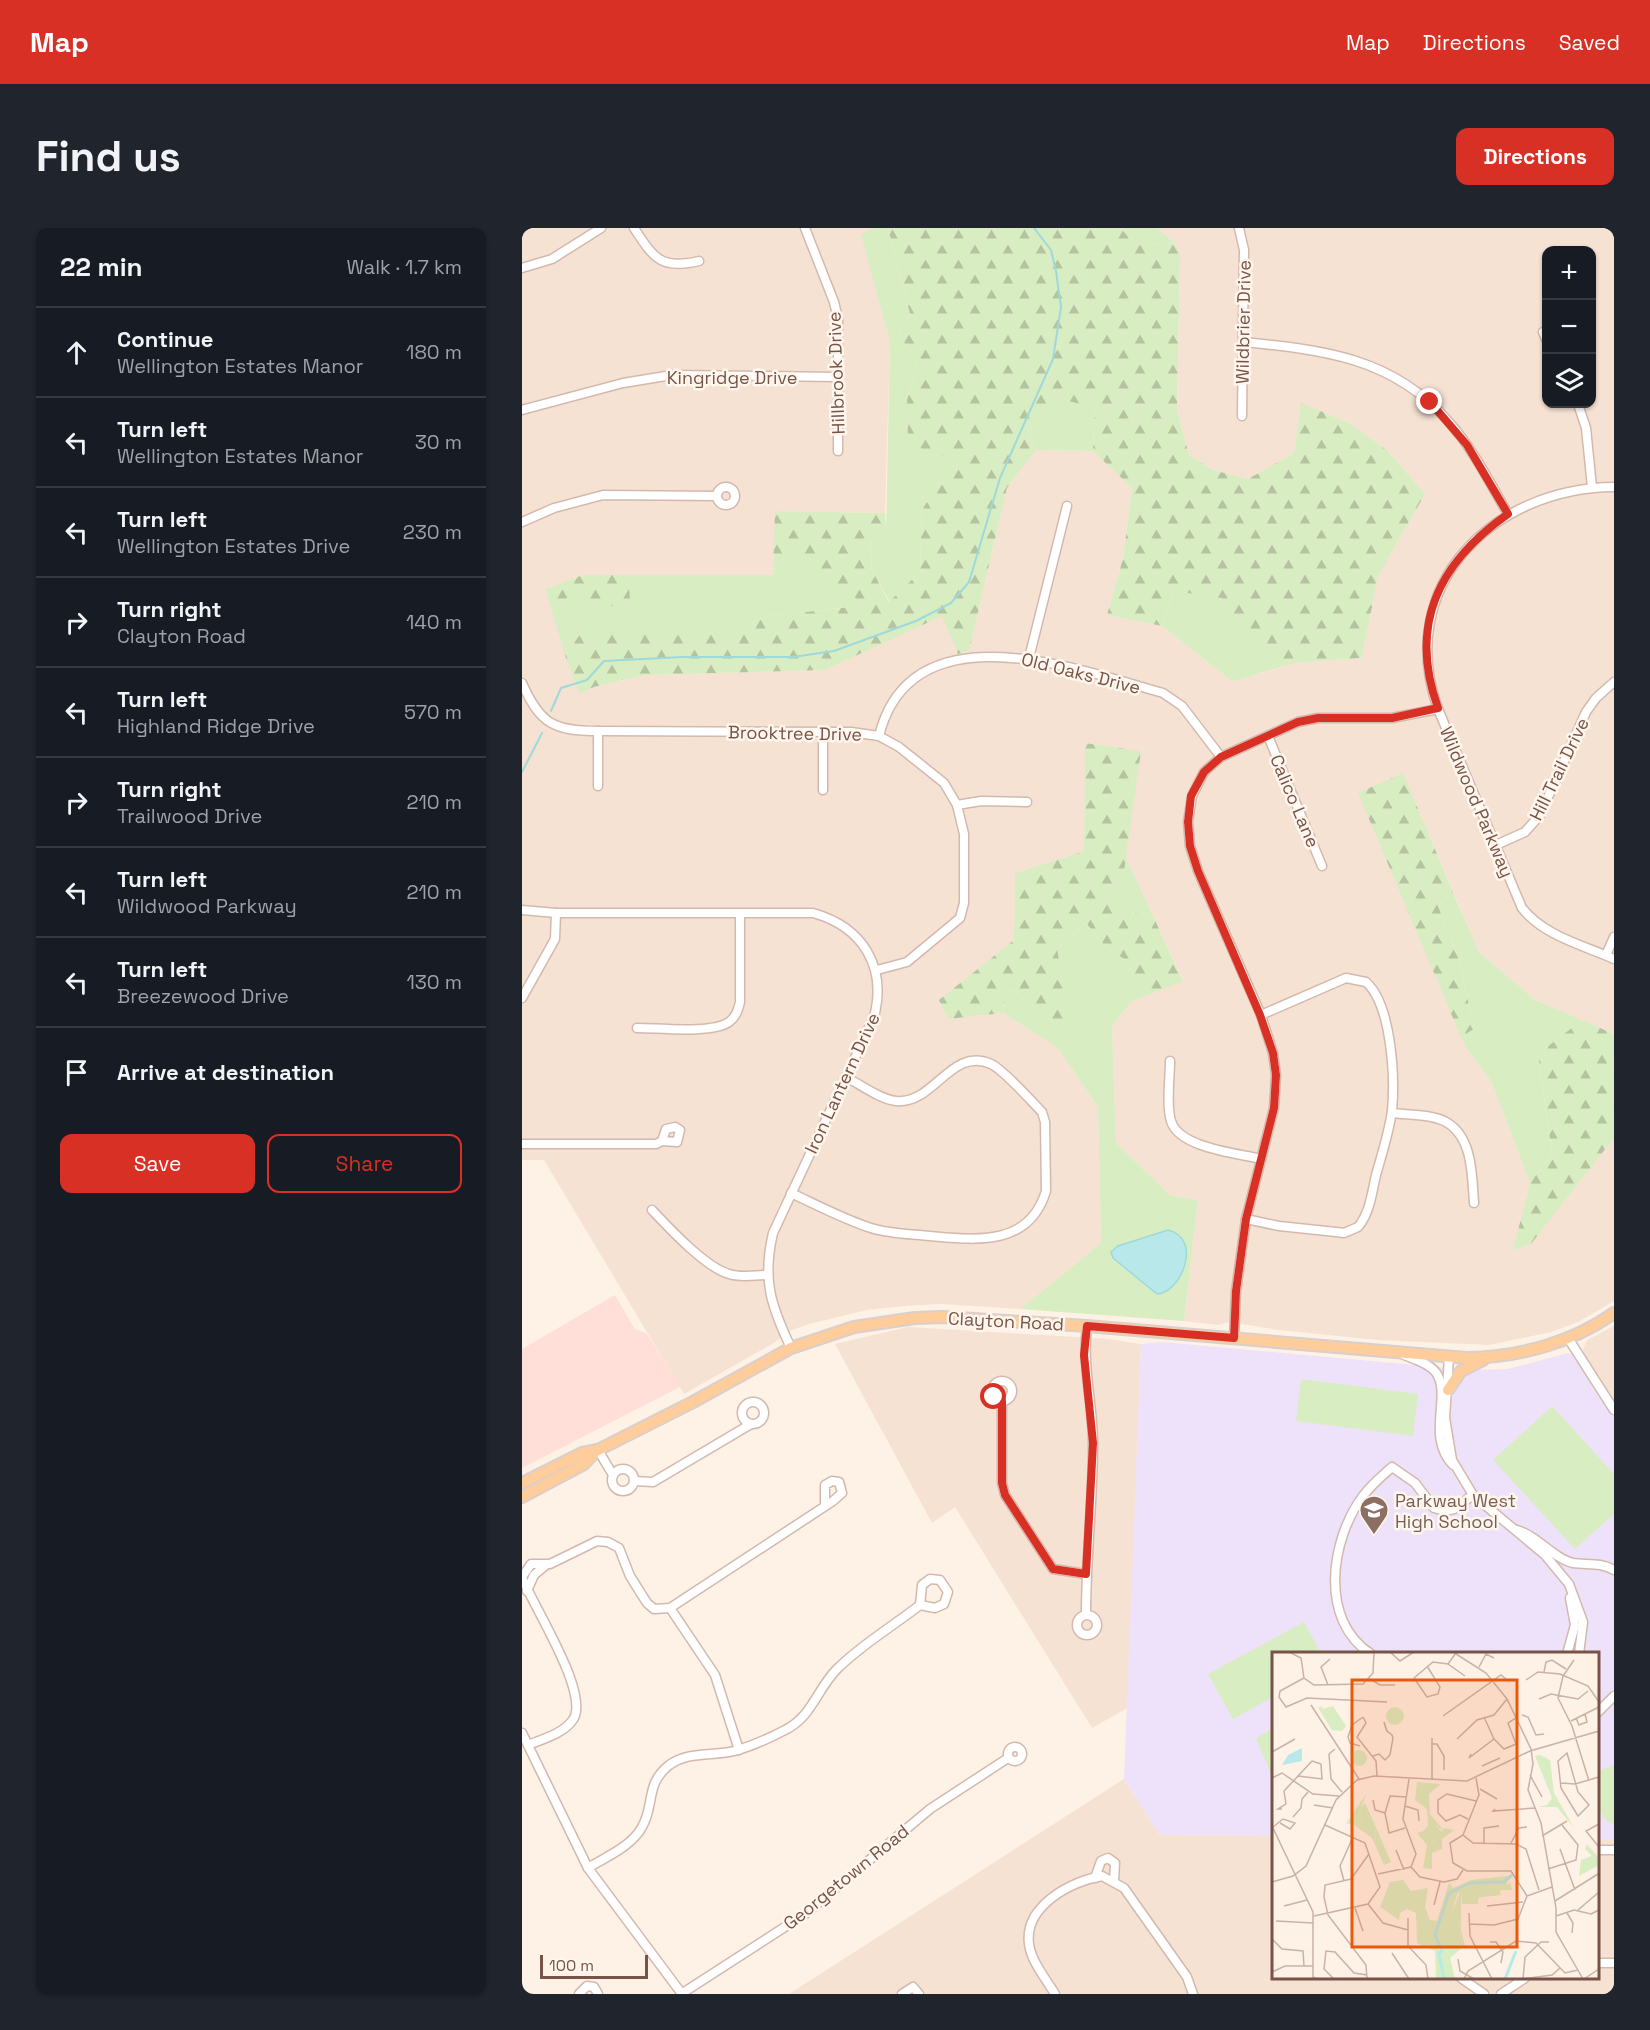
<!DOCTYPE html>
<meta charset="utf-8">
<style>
body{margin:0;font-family:"Space Grotesk",sans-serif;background:#20242c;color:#f1f3f6}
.controls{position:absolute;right:18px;top:18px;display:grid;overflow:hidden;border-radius:12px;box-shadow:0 2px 4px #0004}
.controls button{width:54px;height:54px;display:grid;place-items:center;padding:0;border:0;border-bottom:2px solid #363941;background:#171b24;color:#f1f3f6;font:30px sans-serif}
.scale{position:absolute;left:18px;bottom:15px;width:108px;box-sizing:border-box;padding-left:6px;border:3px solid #795348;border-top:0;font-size:16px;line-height:21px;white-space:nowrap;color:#795348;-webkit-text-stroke:4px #fff6ed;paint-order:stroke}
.stop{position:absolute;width:18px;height:18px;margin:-14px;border:4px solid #d93025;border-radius:50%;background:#fff}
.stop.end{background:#d93025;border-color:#fff;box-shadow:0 2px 6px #0008}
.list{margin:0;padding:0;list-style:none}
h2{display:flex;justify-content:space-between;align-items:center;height:78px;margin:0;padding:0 24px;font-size:26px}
h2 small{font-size:20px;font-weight:400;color:#9ea1a6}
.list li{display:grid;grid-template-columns:39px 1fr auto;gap:18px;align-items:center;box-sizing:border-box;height:90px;padding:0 24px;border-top:2px solid #363941}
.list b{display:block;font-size:22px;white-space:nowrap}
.list p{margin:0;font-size:20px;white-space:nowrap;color:#9ea1a6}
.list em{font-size:20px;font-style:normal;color:#9ea1a6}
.actions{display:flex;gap:12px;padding:18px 24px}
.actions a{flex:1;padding:14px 0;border:2px solid #d93025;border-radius:12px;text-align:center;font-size:21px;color:#d93025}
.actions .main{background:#d93025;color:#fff}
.icon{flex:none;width:33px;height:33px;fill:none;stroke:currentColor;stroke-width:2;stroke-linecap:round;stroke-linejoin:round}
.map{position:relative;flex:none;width:1092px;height:1766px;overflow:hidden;border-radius:12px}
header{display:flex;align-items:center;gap:36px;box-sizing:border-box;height:84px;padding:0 30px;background:#d93025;color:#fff}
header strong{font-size:28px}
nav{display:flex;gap:33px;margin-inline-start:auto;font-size:21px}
.intro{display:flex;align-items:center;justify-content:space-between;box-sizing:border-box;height:144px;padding:0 36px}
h1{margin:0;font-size:42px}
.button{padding:15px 27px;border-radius:12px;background:#d93025;color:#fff;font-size:21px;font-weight:700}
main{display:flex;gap:36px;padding:0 36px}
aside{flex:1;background:#171b24;border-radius:12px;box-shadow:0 2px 4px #0004}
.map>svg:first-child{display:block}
</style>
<header>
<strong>Map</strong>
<nav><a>Map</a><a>Directions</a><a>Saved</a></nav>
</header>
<div class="intro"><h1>Find us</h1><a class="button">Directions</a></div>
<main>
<aside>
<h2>22 min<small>Walk · 1.7 km</small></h2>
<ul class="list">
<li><svg class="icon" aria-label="ahead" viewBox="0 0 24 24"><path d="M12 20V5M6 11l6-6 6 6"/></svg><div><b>Continue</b><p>Wellington Estates Manor</p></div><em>180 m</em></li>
<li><svg class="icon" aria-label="left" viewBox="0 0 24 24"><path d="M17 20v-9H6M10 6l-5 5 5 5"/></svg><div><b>Turn left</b><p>Wellington Estates Manor</p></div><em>30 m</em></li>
<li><svg class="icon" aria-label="left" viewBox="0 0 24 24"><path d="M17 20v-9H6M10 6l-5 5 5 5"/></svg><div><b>Turn left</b><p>Wellington Estates Drive</p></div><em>230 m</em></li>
<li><svg class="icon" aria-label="right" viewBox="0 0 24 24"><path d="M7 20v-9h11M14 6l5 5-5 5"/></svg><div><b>Turn right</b><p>Clayton Road</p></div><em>140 m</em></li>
<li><svg class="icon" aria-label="left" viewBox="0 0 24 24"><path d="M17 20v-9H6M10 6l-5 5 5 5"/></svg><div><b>Turn left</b><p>Highland Ridge Drive</p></div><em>570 m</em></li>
<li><svg class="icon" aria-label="right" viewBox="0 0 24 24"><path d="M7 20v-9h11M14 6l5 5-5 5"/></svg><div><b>Turn right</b><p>Trailwood Drive</p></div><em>210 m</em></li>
<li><svg class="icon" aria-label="left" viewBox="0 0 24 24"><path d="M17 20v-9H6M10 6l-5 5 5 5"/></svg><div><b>Turn left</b><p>Wildwood Parkway</p></div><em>210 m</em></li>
<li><svg class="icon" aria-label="left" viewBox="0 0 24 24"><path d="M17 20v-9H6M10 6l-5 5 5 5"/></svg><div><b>Turn left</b><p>Breezewood Drive</p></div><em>130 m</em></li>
<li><svg class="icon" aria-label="arrive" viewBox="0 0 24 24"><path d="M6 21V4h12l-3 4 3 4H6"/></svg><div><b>Arrive at destination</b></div></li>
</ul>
<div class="actions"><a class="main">Save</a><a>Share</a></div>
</aside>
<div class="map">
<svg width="1092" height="1766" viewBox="0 0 1092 1766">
<defs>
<pattern id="forest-firs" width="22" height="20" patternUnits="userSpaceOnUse" patternTransform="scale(1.5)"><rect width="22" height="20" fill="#d9edc2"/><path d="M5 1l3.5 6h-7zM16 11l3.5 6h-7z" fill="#b5c3a0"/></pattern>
</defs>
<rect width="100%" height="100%" fill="#fef1e5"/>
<g fill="#f6e2d3" fill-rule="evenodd">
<path d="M0,0H351L340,8L368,114L363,285L254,283L251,347H61L23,361L57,466L72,459L124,447L303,442L420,387L436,425L447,423L485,260L514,222L571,223L610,260L601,330L585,387L640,398L711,454L772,435L840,430L856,348L903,266L865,222L827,195L779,176L772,225L726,251L691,242L667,227L655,182L658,27L652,14L635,0H1092V806L1013,772L957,724L881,546L944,820L969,853L1008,955L992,1021L1009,1016L1092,910V1073L1056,1094L1029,1104L967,1117L856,1112L756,1102L708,1094L696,1097L662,1093L676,972L648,967L594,915L590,798L609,774L661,752L604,630L618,524L564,515L562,623L493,645L492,712L418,772L426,791L481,785L535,819L576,879L579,1015L498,1081L419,1076L383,1078L345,1082L287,1096L270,1102L250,1116L162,1166L22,932H0ZM1024,22H1070V176H1024Z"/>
<polygon points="1092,1098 1092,1176 1061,1127 1061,1121 1065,1112"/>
<polygon points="386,1099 587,1111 619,1116 607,1479 570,1500 433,1279 410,1295 313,1116"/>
<polygon points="602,1551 638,1607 751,1608 752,1750 1076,1750 1076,1612 1092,1612 1092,1766 267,1766"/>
</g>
<polygon fill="#ffdfd8" points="93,1067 112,1100 125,1106 158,1159 0,1240 0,1121"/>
<polygon fill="#eee2fa" points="640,1114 948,1142 986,1141 1047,1125 1055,1129 1092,1188 1092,1612 1076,1612 1076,1426 752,1426 751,1608 638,1607 602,1551 619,1116"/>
<g fill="#d9edc2" fill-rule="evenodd">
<polygon points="351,0 366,0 388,86 376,107 396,132 385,172 431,231 400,282 398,344 368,374 350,342 348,310 364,302 368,114 339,7"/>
<polygon points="598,0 635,0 652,14 615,17"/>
<polygon points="528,167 573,180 571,223 514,222 507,207"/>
<polygon points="275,326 308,342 348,377 248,388 212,401 62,401 43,427 28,377 48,369 107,378 107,347 251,347 263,342"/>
<polygon points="651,363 701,370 755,440 711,454 640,398"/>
<polygon points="604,630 632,690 606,683 591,674 591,657 602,644"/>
<polygon points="931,664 957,724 1013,772 1060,792 1016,826 1030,926 1008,955 969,853 944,820 939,809 952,801 937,732 916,678"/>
<path d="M564,695L584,719L605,733L621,769L609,774L590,798L594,915L648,967L676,972L662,1093L498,1081L579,1015L576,879L535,819L481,785L482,770L491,762L537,799L546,791L535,720ZM592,1030L662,1038L652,1057L640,1066Z"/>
<polygon points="779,1151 896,1166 891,1208 774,1193"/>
<polygon points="1030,1178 1092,1246 1092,1286 1053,1321 971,1232"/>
<polygon points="782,1394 799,1425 752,1426 751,1469 711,1491 686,1446"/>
<polygon points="751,1500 751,1551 734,1510"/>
<path d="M1092,1537V1597C1070,1586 1076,1564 1076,1543Z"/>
</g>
<g fill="url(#forest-firs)">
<polygon points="366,0 598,0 615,17 652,14 658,27 655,182 667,227 691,242 726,251 772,225 779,175 827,195 865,222 903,266 856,348 840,430 773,435 755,440 700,370 651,363 640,398 585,387 601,330 610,260 571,223 573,180 528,168 507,207 514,222 485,260 447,423 436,426 420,388 303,442 124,447 72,459 57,466 43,427 62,401 212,401 248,388 347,377 316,361 308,342 284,342 275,326 263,342 251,347 253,283 363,285 364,302 348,311 350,342 367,374 398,344 400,282 431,231 386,216 385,172 396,132 376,107 388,86"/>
<polygon points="61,347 107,347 108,378 60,378 48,369 28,377 23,361"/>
<polygon points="563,515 619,523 602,644 591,657 591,674 606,683 632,690 661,753 621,769 605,733 584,719 564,695 535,720 547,791 537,799 491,762 482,770 481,785 426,791 417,772 492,712 493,645 562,623"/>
<polygon points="881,545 931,664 916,678 937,732 952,801 939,809 836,565"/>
<polygon points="1060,792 1092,806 1092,910 1009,1016 991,1022 1008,955 1030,926 1016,826"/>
</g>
<path fill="#b8e8e9" stroke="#9ed9db" stroke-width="1.5" d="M646,1002C682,1011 658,1066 635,1066L591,1030L589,1024L596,1018Z"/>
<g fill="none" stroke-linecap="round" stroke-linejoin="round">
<g stroke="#9ed9db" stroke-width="2">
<polyline points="29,483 39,460 65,452 82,433 160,429 271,429 312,423 394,393 429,375 447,354 478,250 531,131 539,79 534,43 529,22 512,0"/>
<polyline points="0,544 20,505"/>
</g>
<g stroke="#d3b9ad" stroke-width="11">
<g id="minor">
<path d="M112,0C132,30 138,42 177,33"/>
<polyline points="283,0 312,74 316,91 316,223"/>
<polyline points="717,0 722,22 720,188"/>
<polyline points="0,40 30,31 79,0"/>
<polyline points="1021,104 1024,111"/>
<path d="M721,114C801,122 871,129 927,194C951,221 968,255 986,286"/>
<polyline points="1056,176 1064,200 1070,259"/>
<polyline points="0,182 101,155 150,147 316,149"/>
<path d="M1092,259C971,260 872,357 916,481L1000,680C1022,708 1061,717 1092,731"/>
<circle cx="204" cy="268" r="9"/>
<polyline points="0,294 32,280 81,267 195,268"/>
<polyline points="507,430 545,278"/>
<path d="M0,455C18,496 32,503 76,503L329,504L357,508L377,519L422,555L435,577L442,606V675L438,690L385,734L355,742"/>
<polyline points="76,503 76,558"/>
<path d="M357,508C389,379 555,441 641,465L660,478L699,529"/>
<polyline points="746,508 800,638"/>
<polyline points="301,562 301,504"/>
<polyline points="435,577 459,573 505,574"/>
<polyline points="974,617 1003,604 1018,587 1064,484 1074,470 1092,454"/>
<path d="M0,682L34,685H291C341,699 365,739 352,789L251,1005C240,1052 249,1078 269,1120"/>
<polyline points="1084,727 1092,709"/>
<polyline points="0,770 33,711 34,685"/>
<path d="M115,800C137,800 190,806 207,794C214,789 216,782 218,774V686"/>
<path d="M648,833C648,851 644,876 649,893C657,920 715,925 739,931"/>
<path d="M870,885C886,887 910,886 924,894C951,909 950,948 952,975"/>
<polyline points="0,916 134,916 140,913 155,914 158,902 153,899 144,901 140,913"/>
<path d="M269,965C295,977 321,991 349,1000C368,1006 388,1006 408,1008C454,1012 507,1019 524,963L523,894L520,884C509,873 482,842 469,836C429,818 412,877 374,873C358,871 339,857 324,849"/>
<path d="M130,982C147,1000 183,1039 207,1046C219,1050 233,1047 245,1047"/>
<path d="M724,991L757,998L814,1004L822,1005L836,999C848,985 850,964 854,947C860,926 867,904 870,883C873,851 870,777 844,754L824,750L739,787"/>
<polyline points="712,1110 714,1063 724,991 752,880 754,847 751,825 739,787 676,643 668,618 666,594 670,568 682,544 699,529 776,494 796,490 870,490 916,481"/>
<polyline points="1046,1110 1092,1182"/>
<path d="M882,1127C892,1131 909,1136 915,1146C929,1170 904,1209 931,1237"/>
<polyline points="927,1129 923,1190 930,1232 951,1267 1023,1327 1047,1356 1061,1394 1057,1426"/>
<circle cx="480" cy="1163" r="10"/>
<polyline points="480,1173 480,1255 483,1267 531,1341 564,1346"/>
<circle cx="231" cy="1185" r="11"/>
<polyline points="76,1222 91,1247"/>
<circle cx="101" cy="1252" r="11"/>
<polyline points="112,1253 131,1254 229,1196"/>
<path d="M995,1302C1016,1308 1032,1331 1051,1335C1065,1337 1079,1334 1092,1342"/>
<polygon points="408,1351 418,1352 426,1364 422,1376 413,1380 398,1377 400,1357"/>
<polyline points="5,1363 12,1347 24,1337"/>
<polyline points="148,1380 193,1447 217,1522"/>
<path d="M564,1385C564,1329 571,1273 571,1216C571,1175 560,1141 565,1098"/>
<circle cx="565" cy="1397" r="10"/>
<path d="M849,1426C797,1393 808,1312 841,1268C849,1257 860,1248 870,1239L893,1255L912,1280L923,1283L932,1281L951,1267"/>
<polyline points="1045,1426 1053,1397 1048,1370"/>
<polyline points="1076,1484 1092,1468"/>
<polyline points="0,1505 66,1640 160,1766"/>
<path d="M6,1517C21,1511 40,1506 50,1493C71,1469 10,1377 0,1349L9,1336H28L75,1313L86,1314L97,1320L108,1348L125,1375L132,1381L148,1380L311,1273L320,1265L317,1254L310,1253L303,1257V1277"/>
<circle cx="493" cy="1526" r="7"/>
<polyline points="1076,1622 1092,1622"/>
<path d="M66,1640C84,1629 110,1618 120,1599C133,1577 123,1557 146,1538C166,1522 194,1529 216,1522C232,1517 248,1510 263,1502C290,1489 295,1461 315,1441C339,1417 371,1398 398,1377"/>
<polyline points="573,1650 579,1633 586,1630 593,1635 592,1653"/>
<polyline points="1076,1735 1092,1735"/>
<polyline points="939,1750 962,1766"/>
<polyline points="57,1766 65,1758 72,1759 76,1766"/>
<polyline points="159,1766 283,1686 408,1581 486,1530"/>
<polyline points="380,1766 391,1759 397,1766"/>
<path d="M533,1766C524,1751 509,1733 507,1716C502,1678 549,1653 580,1648L602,1660L665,1749L671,1766"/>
<polyline points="979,1766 1003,1750"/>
</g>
</g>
<g stroke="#d9cfcc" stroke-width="14">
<g id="major">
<polyline points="926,1162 939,1143 961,1132"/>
<path d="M0,1255L60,1225L76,1222L171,1174L269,1120L332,1099L393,1090L420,1089L565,1098L945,1130C997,1129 1050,1115 1092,1085"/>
<polyline points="0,1269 62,1236 75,1222"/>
</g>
</g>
<use href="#minor" stroke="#fff" stroke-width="8"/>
<use href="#major" stroke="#ffcd9b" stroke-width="10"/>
</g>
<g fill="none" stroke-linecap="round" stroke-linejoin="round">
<path stroke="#d93025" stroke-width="8" d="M472,1169L480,1173V1255L483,1267L531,1341L564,1346L571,1215L562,1127L565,1098L712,1110L714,1063L724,991L752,880L754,847L751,825L738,787L676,643L668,618L666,594L669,568L682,544L699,529L776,494L796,490H870L916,480C886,397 916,335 986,286L945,217L908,174"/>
</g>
<defs>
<g id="school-pin" transform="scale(1.5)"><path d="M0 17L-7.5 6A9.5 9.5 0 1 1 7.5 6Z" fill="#8d6e63" stroke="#fff6ed"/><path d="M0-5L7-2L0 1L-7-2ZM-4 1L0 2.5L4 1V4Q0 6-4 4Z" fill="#fff"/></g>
</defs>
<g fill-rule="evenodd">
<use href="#school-pin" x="852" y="1282"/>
</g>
<g text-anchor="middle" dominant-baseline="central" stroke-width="5" stroke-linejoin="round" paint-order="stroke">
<g font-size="18" fill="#795348" stroke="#fff6ed">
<text transform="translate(721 94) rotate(-89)">Wildbrier Drive</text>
<text transform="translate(314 145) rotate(-92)">Hillbrook Drive</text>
<text x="210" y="149">Kingridge Drive</text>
<text transform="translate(559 445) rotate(14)">Old Oaks Drive</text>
<text transform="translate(273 505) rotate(1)">Brooktree Drive</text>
<text transform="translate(1037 541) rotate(-64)">Hill Trail Drive</text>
<text transform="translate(773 573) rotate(67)">Calico Lane</text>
<text transform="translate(955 574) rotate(67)">Wildwood Parkway</text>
<text transform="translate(320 855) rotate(-65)">Iron Lantern Drive</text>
<text transform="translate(484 1093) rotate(3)">Clayton Road</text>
<text transform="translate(324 1649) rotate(-39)">Georgetown Road</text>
</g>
<g font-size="18" fill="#785e54" stroke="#fff6ed" text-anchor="start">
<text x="873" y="1272">Parkway West<tspan x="873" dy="21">High School</tspan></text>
</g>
</g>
<g transform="translate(750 1424)">
<rect width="327" height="327" fill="#fef1e5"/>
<path d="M49,54L51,57L61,54L74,74L70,79L60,78L46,56ZM114 64a9 9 0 1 1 18 0a9 9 0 1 1-18 0ZM79 106a8 8 0 1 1 16 0a8 8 0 1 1-16 0ZM145,130L169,132L157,142L158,162L172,179L164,174V186L159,190L151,179L156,174L155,157L143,148ZM93,151L103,173L104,195L100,186L85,175L91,170L89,155ZM238,230L240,238H228L229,243L203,246L192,238L235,234ZM189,238V278L193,294L190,296L187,269L180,260Z" fill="#d9edc2"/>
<path d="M268,103L278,108L282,141L302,176L285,155H265L275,153L280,146L263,104ZM95,141L89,155L91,170L85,175L74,171ZM103,173L119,210L112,213L104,195ZM164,174L170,180L172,176L182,178L170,187V197L160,201V217L151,216L155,193L145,181L151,179L160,190L164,186ZM315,192L327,206V213L307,224L309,208L320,204L313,197ZM236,224L235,234L193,238L203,245L207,243L206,252H190L189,239L185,243L180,260L186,262L190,296L178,306L183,327H164L163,299L145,291L144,261L135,257L128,261L127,268L108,255L118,230L131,228L139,239L156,236L153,255L158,268L165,269L177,231L181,236L199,228Z" fill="#d9edc2"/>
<path d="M30,96V109L10,113L16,103Z" fill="#b8e8e9"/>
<path fill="none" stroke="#b8e8e9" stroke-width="3" d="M172,327L167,302L170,299L163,283L177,241L198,231L232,230L240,223M233,327L244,299"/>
<path fill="none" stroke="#c9b2a6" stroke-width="1.5" d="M17,0L29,6L32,26L42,33L91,32L101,21L102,1M118,0L128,9L142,0M181,0L214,21L235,47L259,97L261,112L256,138L269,171L284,256V280L311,327M302,8L291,24L286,46L300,74L317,129M176,12L193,24M207,15L214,2L222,6M272,20L274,10L280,8L294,17M32,26L8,39L7,45L14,55L35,46L115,50M142,26L155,45L166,42L168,35L155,14M142,26L161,10L176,12L184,1M98,27L108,33H123M254,28L266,20L288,22L316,34L327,50M56,33L49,15L58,7M267,47L279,42L306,47L316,39M39,53L87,127M250,63L256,65L264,83L272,82M171,64L229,23L234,27M91,65L94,71L85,85L104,109L105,124M212,65L222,87M304,66L307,73L315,70L313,62M299,69L327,55M160,86V127M185,87L205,68L222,63L235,47M160,92H165L172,104V118M88,94L78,91L76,85L80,73L91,65M63,97L57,102L59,127L70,140M0,100L23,87M295,101L306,140L317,153L306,164L289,136L286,109ZM199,102L197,106L222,87L232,97L244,92L236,71L244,66M101,104L107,102L113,108L118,103L121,86L120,83L115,79L114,77L112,70L115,79M210,114L228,106M258,123L270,145M26,124L50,127L49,112L40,109M0,126L10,121L41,142L67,144M204,126L207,143L191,183L201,191L244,192L254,197L267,238M137,127L131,167L144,202L139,215M289,131L303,132L327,125M208,137L225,147M12,139L40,109M101,148L103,158L113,161M42,153L61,156M133,154L146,158L147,169M10,157H6L14,152L12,139M223,157L221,159L263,156M21,165L29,156L30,147L36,140M196,167L188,163L174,169L166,161V148L175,142L204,149M327,172L314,179L327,195M0,174L41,260V325L45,327M1,175L11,167L23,171L18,177L8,171M133,176L117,181L113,161L118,144L135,145M191,183L178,191L181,211L195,219H239L255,244M270,184L295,169M212,191V176L227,174M239,191L247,176L255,175M288,197L303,238M124,198L132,218M139,215L148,225L172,230L185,227L191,218M276,217L304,208L306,193L290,173M106,222L139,215M72,229L68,214L81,185M0,230L21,224L34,214L64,148L85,128L102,124L195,129L258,99L327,79M283,249L326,222M96,252L111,271L136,278M162,253L168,230M12,254L35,248M215,254L251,250M83,256L91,279M306,258L327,240M197,261L198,284L220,327M295,261L301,271L300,281M42,264L96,252L108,235L93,191L53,173M284,264L302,258L319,262L327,258M136,266V294L154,313L156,327M4,269L41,271M197,272L222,273L246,267L255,244L280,235M0,287L10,297L31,299L32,314M218,290H224L231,300L229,311M120,301L137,327M186,307L188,319L202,327M0,320L13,314H41M62,327L52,317L54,299L63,300L82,321L95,323M95,327L94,313L56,263L52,245L53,233L79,227L97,202M192,327L196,319L244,289L264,291L293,321L306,318M251,327L253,305L269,290H277M251,327L280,323L288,316M312,327L327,317"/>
<path fill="#e8590c" fill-opacity="0.15" stroke="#e8590c" stroke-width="3" d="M80,28H245V295H80Z"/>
<rect width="327" height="327" fill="none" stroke="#795348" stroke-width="3"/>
</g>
</svg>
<div class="controls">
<button>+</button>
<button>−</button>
<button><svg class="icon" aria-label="layers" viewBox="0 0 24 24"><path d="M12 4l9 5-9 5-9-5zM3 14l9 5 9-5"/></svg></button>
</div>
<div class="scale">100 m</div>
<div class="stop" style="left:472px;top:1169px"></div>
<div class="stop end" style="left:908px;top:174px"></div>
</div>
</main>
